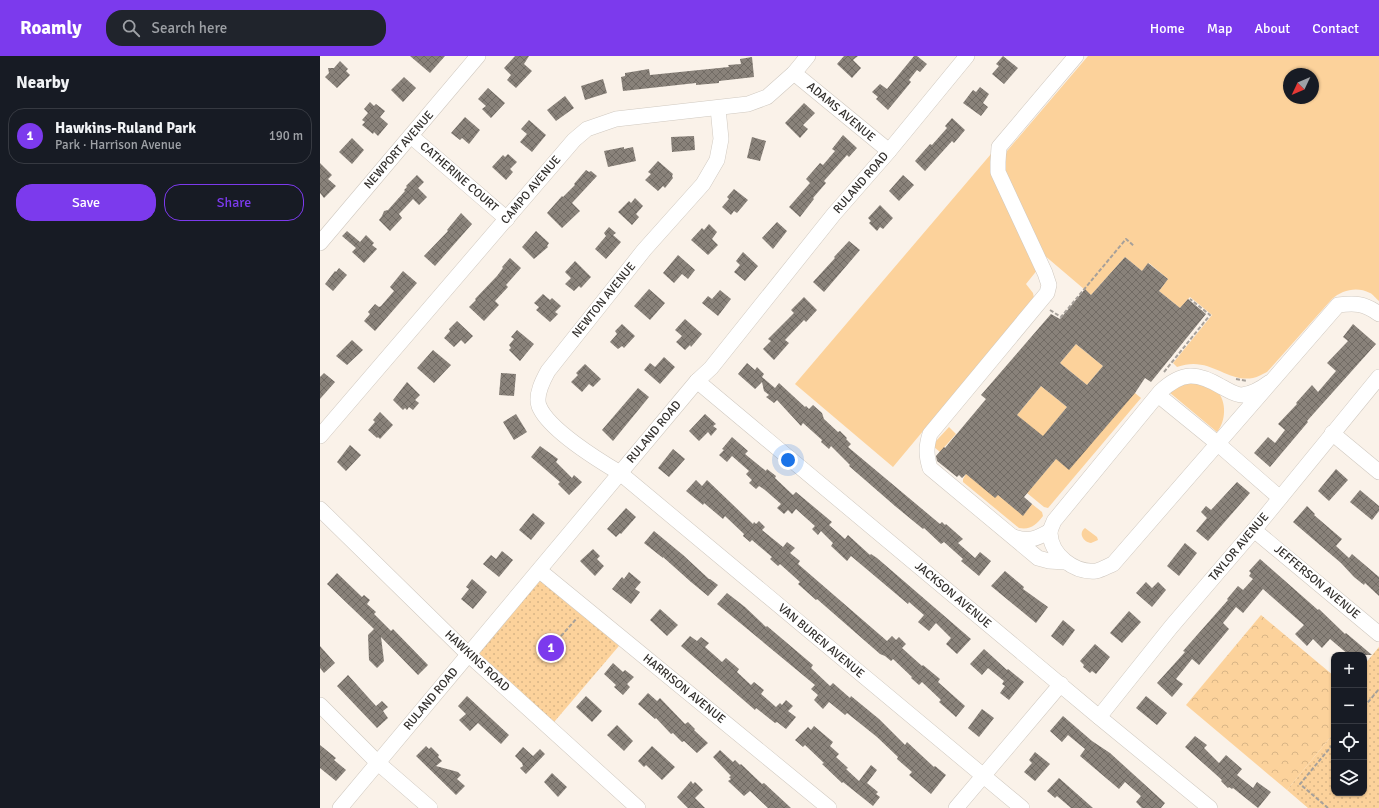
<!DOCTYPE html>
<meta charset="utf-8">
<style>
body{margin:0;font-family:Signika,sans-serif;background:#20242c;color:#f1f3f6}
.controls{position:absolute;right:12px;bottom:12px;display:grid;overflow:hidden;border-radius:8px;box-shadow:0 1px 3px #0004}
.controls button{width:36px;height:36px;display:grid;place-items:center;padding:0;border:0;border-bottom:1px solid #363941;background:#171b24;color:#f1f3f6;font:20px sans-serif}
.compass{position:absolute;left:963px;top:12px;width:36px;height:36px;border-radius:50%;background:#171b24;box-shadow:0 1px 3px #0004;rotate:226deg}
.you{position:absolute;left:468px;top:404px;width:14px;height:14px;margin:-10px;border:3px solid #fff;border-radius:50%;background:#1a73e8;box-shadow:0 0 0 6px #1a73e833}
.badge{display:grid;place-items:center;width:26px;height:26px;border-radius:50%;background:#7c3aed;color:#fff;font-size:13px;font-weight:700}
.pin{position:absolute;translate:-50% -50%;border:2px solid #fff;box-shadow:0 1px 4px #0006}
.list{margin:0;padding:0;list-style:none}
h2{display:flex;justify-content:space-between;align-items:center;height:52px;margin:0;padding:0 16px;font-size:17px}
h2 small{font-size:13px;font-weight:400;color:#9ea1a6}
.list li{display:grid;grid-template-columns:26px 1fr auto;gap:12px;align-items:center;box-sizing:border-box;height:56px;margin:0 8px 8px;padding:0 8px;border:1px solid #363941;border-radius:16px}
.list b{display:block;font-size:15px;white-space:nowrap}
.list p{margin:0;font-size:13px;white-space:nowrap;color:#9ea1a6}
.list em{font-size:13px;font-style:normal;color:#9ea1a6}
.actions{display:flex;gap:8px;padding:12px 16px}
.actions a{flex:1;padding:9px 0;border:1px solid #7c3aed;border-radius:16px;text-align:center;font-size:14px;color:#7c3aed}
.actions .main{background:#7c3aed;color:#fff}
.icon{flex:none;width:22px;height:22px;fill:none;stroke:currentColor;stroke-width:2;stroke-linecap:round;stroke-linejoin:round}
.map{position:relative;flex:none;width:1059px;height:752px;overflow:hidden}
header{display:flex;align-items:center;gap:24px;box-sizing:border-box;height:56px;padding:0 20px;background:#7c3aed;color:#fff}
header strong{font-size:19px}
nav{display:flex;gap:22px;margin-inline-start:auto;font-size:14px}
.search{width:280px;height:36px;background:#20242c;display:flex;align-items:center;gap:10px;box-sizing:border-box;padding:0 14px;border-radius:16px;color:#9ea1a6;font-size:15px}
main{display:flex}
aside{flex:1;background:#171b24}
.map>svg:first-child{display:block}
</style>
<header>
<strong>Roamly</strong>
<div class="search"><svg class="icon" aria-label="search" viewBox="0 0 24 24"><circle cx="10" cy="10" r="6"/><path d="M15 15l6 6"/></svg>Search here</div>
<nav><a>Home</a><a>Map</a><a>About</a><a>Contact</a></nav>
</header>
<main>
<aside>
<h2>Nearby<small></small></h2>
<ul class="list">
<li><span class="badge">1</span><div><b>Hawkins-Ruland Park</b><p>Park · Harrison Avenue</p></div><em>190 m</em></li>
</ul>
<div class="actions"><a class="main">Save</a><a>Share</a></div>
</aside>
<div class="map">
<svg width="1059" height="752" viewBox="0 0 1059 752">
<defs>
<pattern id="forest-crowns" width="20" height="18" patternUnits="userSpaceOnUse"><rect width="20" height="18" fill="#fcd29b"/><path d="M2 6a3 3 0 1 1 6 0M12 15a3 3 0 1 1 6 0" fill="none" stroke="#d8b586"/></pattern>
<pattern id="park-dots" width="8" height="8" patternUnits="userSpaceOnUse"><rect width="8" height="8" fill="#fcd29b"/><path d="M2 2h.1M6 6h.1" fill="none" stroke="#d8b586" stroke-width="1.8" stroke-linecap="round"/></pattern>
<pattern id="building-cross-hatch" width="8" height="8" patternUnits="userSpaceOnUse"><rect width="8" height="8" fill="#89827a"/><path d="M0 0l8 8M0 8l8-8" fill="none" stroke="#716b64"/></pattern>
</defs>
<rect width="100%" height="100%" fill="#faf2e9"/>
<g fill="#fcd29b" fill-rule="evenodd">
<path d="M768,0H1059V245C1056,243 1053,238 1050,237C1037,230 1022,234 1012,243L947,316C942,318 938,321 933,322C906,327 890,299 857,311L853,307L892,259L870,241L860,252L839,235L848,223L829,207L822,215L805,201L771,239L724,199L685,127L683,108L687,95ZM969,18H993V42H969Z"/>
<polygon points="671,98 718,213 706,228 713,237 714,242 573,411 475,328"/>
<polygon points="756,288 783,310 767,329 740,307"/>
<path d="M870,325C876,327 893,331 897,335C907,345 906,366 897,376L849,336Z"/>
<polygon points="721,330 747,351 723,381 697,359"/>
<polygon points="815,337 821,342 728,452 724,451 707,437 736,403"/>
<polygon points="629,371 636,378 620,396 614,391 616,385"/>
<path d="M646,418L678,439L703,459L712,448L722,456L723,460C716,469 711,474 699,472L643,426V423Z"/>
<path d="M765,472L777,481L778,484L771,487C763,486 758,477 765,472Z"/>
</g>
<polygon fill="url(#forest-crowns)" points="941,559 1014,620 1014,677 967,734 866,649"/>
<g fill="url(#park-dots)">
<polygon points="220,515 304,584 229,672 148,598"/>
<polygon points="1059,591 1059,752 988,752 967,734 1014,677 1014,737 1044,737 1044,609"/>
</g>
<g fill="url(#building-cross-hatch)" fill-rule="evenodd">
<polygon points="90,0 125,0 110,17"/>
<polygon points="195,0 209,0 204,8 212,15 196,32 187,24 191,19 184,12"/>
<polygon points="524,0 538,0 533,4 541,12 532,22 517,8"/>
<polygon points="594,0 597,0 607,8 600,16 597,14 589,24 591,26 568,54 556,43 558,41 552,36 560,28 567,33"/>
<polygon points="683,0 698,12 684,28 672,18 679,10 676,8"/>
<polygon points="432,1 434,21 399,25 399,27 376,29 376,27 303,35 301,21 305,20 305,17 329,13 330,19 409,11 408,9 421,8 420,3"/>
<polygon points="20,5 28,13 26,15 30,19 17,32 5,21 9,17 8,12 14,12"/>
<polygon points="84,21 96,32 83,46 71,34"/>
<polygon points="283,23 287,37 265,44 261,30"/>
<polygon points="660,31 669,38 663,47 668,51 661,60 643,47 653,34 656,36"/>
<polygon points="168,32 185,47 171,62 162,53 166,50 158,43"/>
<polygon points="245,40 254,52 236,65 227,54"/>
<polygon points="50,46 54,50 56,48 65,55 60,61 68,68 58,80 54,76 53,78 42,69 45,66 42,64 48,57 44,53"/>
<polygon points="484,47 495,57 483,69 488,73 480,82 465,67"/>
<polygon points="145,61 160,74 149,88 142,82 140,84 131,77"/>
<polygon points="632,62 645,74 634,87 632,85 605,115 595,105 610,88 612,89 627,72 625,70"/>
<polygon points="209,64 226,79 212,96 200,86 207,78 201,73"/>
<polygon points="523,79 537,92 529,101 527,99 504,125 506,127 493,142 494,143 480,161 469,151 490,127 486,123 500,107 503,109 515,95 512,93"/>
<polygon points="374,80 375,94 352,96 351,81"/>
<polygon points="432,81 446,85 440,105 427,102"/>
<polygon points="32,82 44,94 32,108 19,96"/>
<polygon points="304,91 304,93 313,91 316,105 288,111 284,95"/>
<polygon points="188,98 197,106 190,113 193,116 186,124 172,111 183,99 185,101"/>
<polygon points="338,105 353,118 352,120 353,122 345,132 343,130 338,135 325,124 331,118 328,116"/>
<polygon points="0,107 12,119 8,123 16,130 4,142 0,137"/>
<polygon points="266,114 269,116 271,115 277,120 252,147 260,155 242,172 227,157 242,140 243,141 255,129 254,128"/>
<polygon points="97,119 104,126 98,132 107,141 99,149 93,143 79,158 82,162 70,175 59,164 62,160 64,155 68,154 85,135 84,134 87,131 86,130"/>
<polygon points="583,119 594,129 579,145 569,135"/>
<polygon points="414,133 428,144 417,157 414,155 411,159 402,151 409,143 407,141"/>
<polygon points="315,142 323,150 316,158 319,161 312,169 298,156 309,145 311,147"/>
<polygon points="560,149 573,162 563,173 560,171 557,175 549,167 551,165 548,162"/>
<polygon points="141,157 152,168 115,210 104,200 128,175 127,174"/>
<polygon points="457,166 467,175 453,193 442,182"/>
<polygon points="389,168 397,176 392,183 398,189 388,199 371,184 382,172 384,174"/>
<polygon points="289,171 296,177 293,179 301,186 286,203 275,193 286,180 284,177"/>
<polygon points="27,175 40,186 46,179 54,187 52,189 57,193 44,207 32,196 36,192 22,180"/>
<polygon points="216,175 229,187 227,190 228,191 214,203 202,191"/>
<polygon points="529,185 540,194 504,236 493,226 515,202 514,201"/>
<polygon points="423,196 438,210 425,225 414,216 420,209 416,205"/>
<polygon points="358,199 375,214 368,223 362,218 354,227 343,217"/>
<path d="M805,201L822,215L828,207L848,223L839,235L860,252L868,243L886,258L831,326L825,322L815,337L749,414L736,403L704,441L712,448L703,460L678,439L675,442L646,418L642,422L639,419L637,421L617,405L616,400L624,391L625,392L666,343L661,339L731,258L740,263L765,233L771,239ZM756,288L783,310L767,329L740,307ZM721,330L747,351L723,380L697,359Z"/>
<polygon points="190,202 201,212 186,229 188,231 175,245 179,249 164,265 149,251 156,244 155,243 177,220 183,212 182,211"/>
<polygon points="255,205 271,221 261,232 259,230 254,235 245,228 251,222 245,216"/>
<polygon points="19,212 27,219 13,235 5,228 15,215 16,216"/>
<polygon points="83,215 97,227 55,275 44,265 50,258 48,256 55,248 59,251 61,250 74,235 70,231"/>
<polygon points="329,233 345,247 330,264 314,250"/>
<polygon points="400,234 411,243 398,260 382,247 388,240 392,243"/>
<polygon points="223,238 230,244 232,242 241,250 235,256 238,258 230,266 216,254 219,251 214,247"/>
<polygon points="484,241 497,254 486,266 484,264 465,284 469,287 454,304 443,293 451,285 448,283 474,257 471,254"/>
<polygon points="365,263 382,278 371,291 370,289 365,294 356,286 362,280 355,274"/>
<polygon points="137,265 153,280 145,288 141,284 134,291 124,282 130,275 129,273"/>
<polygon points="302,268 315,280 304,292 302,290 298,293 290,286 297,278 295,275"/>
<polygon points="1033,268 1056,288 987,365 988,366 950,411 934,397 948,381 955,387 965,374 958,368 977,348 976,347 992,329 998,336 1016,315 1007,307 1028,285 1023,281"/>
<polygon points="197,274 214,288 200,305 189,294 191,292 189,289 194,283 191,281"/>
<polygon points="32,284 43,294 27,309 16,300"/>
<polygon points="113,294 131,309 114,327 97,312"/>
<polygon points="344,301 355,311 340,328 324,314 330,307 335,311"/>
<polygon points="427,307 435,314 437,311 444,318 442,321 455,332 459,327 485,351 486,350 489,353 493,349 502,357 504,363 518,376 520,375 527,382 526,383 531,388 528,391 620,468 622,466 625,469 626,468 643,483 638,487 655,502 660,496 671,505 659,520 641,505 643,503 624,486 621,488 604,472 603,473 575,450 529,410 530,409 511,390 509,393 501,386 502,384 483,367 481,370 457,344 454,347 446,341 449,339 444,335 442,326 435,333 418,318"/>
<polygon points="265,308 281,323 273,331 269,328 262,336 251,326 258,319 256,317"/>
<polygon points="4,317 15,326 0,343 0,321"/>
<polygon points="181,317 196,318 194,340 179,339"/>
<polygon points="87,326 100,339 95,344 99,347 93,354 89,351 87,354 85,352 83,354 73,344"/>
<polygon points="318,332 329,341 293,385 282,374"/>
<polygon points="60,356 73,369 60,383 58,381 57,382 48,374 55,366 53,364"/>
<polygon points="196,358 207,376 194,384 183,366"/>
<polygon points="385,358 396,368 393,370 397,373 391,380 388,376 379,385 369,375"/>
<polygon points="412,381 428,395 425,398 446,415 447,413 456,420 455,422 473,439 476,436 512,466 509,469 525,483 528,479 550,499 551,498 557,502 651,583 637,598 626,588 631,582 616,567 609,575 598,566 604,559 589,546 588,548 531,500 527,505 511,490 513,487 501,475 498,479 492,473 495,470 476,453 472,458 468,454 464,458 457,452 461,448 445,434 439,430 436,433 429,427 432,424 426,418 429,415 412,400 407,406 399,399 404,394 402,393"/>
<polygon points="30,389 41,399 26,415 17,406"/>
<polygon points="220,390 238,403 236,406 252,422 254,419 262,426 249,439 238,428 240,426 211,401"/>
<polygon points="353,393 365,403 349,421 338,412"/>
<polygon points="1016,413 1028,424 1009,445 998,435"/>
<polygon points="376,424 382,430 387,424 433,468 434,466 436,468 439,465 445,471 442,474 463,491 467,486 475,492 470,497 480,505 478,508 567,585 572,580 576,584 579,581 586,588 582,592 602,610 603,609 620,623 618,626 645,650 636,661 619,646 621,644 602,626 599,629 591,622 592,621 573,603 571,605 565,600 560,598 497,543 496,544 478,528 480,526 460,508 458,510 450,503 452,501 432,484 430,486 423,480 424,478 405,460 403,463 384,447 383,449 366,435"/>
<polygon points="917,426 930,437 888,485 876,475 887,462 881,456 886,450 891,454"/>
<polygon points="1040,434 1059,450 1059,455 1052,464 1030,446"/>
<polygon points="987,450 995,458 994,459 1022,483 1016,490 1029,502 1032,498 1059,521 1059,540 1045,527 1044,529 1034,521 1021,507 973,466"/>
<polygon points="306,452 316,461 301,478 300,477 296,481 287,473"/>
<polygon points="213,457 225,467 211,484 199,474"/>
<polygon points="334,475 363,499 389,523 390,523 398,529 388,540 371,526 343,501 343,502 324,487"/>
<polygon points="865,487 877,497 859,520 847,510"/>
<polygon points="273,493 280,500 277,503 284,510 275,520 260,505"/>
<polygon points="182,495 193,504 179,521 163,508 171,499 176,503"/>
<polygon points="940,503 998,554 999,553 1025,578 1026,577 1052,599 1029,599 1010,583 1002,592 993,583 987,590 975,578 984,569 943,533 923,557 916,551 903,567 909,573 879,609 872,603 856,623 863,628 852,641 837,627 865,596 863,595 908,544 907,543 918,530 923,534 933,523 929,520 931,517 929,515"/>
<polygon points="685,515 704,531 703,533 728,551 716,567 671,530"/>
<polygon points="309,516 321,526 315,533 320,536 311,548 292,533 302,521 304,523"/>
<polygon points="17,517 42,541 44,539 50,544 47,548 56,556 54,558 71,575 73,573 108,609 98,619 61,581 64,605 57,612 49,604 48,579 54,573 7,528"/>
<polygon points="152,523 167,536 153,553 141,543 149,533 146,531"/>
<polygon points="826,526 832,532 838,526 846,534 832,551 816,537"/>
<polygon points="407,537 425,551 446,571 447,570 493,609 491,612 510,630 513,627 530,642 531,640 559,663 585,689 587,686 614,711 615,710 626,719 611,738 589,719 592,716 577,703 578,701 557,681 527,657 525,659 509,646 503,653 494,644 498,639 491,633 495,629 397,548"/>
<polygon points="340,553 358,569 347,580 330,564"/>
<polygon points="809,555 821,566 802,587 790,577"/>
<polygon points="743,564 755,574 743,590 731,580"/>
<polygon points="370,580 377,585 381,581 389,587 385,591 402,606 406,602 419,613 417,616 431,629 434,626 444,634 441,638 456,651 460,647 462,649 466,644 473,650 468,655 476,661 466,673 457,666 455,667 436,652 435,654 361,590"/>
<polygon points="775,588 790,601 776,618 772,615 770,617 763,611 764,609 760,605"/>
<polygon points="0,590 15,607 4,617 0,612"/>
<polygon points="664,593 687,614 688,613 704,626 689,644 680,637 685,630 682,628 684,625 668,612 662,619 650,608"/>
<polygon points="293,607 303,616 305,614 314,621 307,628 310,631 303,639 294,631 296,629 284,618"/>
<polygon points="28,619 56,650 62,645 68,651 63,655 68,662 57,672 17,630"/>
<polygon points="328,637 337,645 340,642 365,668 368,666 375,673 374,674 388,687 377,697 364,685 362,686 353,677 351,678 336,662 335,663 318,648"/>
<polygon points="147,640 189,679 181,688 158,667 150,675 139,664 146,658 138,650"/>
<polygon points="266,640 282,655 272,666 256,651"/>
<polygon points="826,640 847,657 837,669 816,652"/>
<polygon points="662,653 674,662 659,681 648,672"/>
<polygon points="743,660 772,685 790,697 845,747 841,752 822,752 816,746 821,740 805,726 799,733 760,700 765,693 748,679 742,686 730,675"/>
<polygon points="297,669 313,685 304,695 287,679"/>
<polygon points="494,670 513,686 510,690 519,698 516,701 528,712 526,713 539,725 551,709 557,714 547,727 558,736 556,738 560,741 553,750 523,726 522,727 502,708 504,707 485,689 483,691 475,684 488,671 491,674"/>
<polygon points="875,680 887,689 884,692 899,707 906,699 922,713 917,719 933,732 937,726 951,736 938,752 913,732 912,733 909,731 908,732 901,725 902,724 865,691"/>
<polygon points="0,689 16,702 14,704 26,714 16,725 0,712"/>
<polygon points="106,690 109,693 111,691 119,699 118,701 122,705 116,710 138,716 141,719 137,723 145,730 136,739 96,700"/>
<polygon points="332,690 355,711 342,724 326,709 324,711 318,705"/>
<polygon points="203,691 213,700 220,693 225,698 206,718 200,712 203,710 202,707 195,700"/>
<polygon points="400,694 413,706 415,704 420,709 421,708 442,728 444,727 471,752 448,752 430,735 424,740 408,725 411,723 409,721 411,720 393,701"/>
<polygon points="715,696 730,708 715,725 704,716 712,707 709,704"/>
<polygon points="232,717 247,731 238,741 224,726"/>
<polygon points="739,722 773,752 751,752 737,740 735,742 727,735"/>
<polygon points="371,725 373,728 375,726 383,734 375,742 385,752 368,752 357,741"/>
</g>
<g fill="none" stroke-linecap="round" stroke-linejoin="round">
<g stroke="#d0c9c0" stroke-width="16">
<g id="minor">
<polyline points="474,17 569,95"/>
<path d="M398,52L401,83L397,104L383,128L324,194L228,315C223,324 215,339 219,350C228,373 278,404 300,417L702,752"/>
<polyline points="91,80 187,163"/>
<polyline points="0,187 158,0"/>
<polyline points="377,325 779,661 890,752"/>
<path d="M950,326C942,332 932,338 922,339C915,339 908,334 902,331C877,316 862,315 840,336L734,465C733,468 730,473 730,477C731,499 754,517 776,515C781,514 788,510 793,508L1018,249C1035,247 1044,247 1059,258"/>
<polyline points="838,339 897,387 960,442"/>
<polyline points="1012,377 1059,416"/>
<polyline points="0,380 254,84 267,73 296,63 428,48 447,41 474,17 488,0"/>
<polyline points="0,453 148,598 318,752"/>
<polyline points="934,474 1059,578"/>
<path d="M694,481C709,486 716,483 730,475"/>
<path d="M745,506L729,505L718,502L610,412C606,399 606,391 610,378L727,237L729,229L725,217L678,116V106L679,91L756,0"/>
<polyline points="220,515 509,752"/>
<polyline points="0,649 57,706 110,752"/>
<polyline points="779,661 851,571 934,474 1059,321"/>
<polyline points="20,752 377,325 391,312 514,158 569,95 647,0"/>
<polyline points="636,752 741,628"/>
</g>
</g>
<g stroke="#a6a09a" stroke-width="2" stroke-dasharray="4 2" stroke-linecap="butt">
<polyline points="730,254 741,261 806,183 814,190"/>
<polyline points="844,316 890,259 870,243"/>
<polyline points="916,323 927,325"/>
<polyline points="233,589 257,562"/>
<polyline points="1044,651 1059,633"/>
<polyline points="1008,752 980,728 1014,687"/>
</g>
<use href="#minor" stroke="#fff" stroke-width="15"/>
</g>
<g text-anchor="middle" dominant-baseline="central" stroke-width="4" stroke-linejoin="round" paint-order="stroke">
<g font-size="12" fill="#33302d" stroke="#fff">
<text transform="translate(521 56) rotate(40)">ADAMS AVENUE</text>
<text transform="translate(79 94) rotate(-49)">NEWPORT AVENUE</text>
<text transform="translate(139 121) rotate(41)">CATHERINE COURT</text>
<text transform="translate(541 127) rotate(-49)">RULAND ROAD</text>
<text transform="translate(211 134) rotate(-50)">CAMPO AVENUE</text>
<text transform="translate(284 244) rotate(-51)">NEWTON AVENUE</text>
<text transform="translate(334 376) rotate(-50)">RULAND ROAD</text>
<text transform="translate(919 491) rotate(-50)">TAYLOR AVENUE</text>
<text transform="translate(997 526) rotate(40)">JEFFERSON AVENUE</text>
<text transform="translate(633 539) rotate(40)">JACKSON AVENUE</text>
<text transform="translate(501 585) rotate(40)">VAN BUREN AVENUE</text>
<text transform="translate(157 605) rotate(43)">HAWKINS ROAD</text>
<text transform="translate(364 633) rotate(39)">HARRISON AVENUE</text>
<text transform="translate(111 643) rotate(-50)">RULAND ROAD</text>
</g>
</g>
</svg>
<div class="controls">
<button>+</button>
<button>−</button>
<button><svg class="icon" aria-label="locate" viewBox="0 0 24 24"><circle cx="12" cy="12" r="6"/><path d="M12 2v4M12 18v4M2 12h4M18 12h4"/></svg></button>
<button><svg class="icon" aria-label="layers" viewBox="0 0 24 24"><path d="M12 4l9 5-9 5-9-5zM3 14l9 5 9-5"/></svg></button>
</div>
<svg class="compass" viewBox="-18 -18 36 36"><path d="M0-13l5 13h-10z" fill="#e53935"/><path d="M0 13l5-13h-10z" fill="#9ea1a6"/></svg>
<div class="you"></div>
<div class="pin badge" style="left:231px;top:592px">1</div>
</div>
</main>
